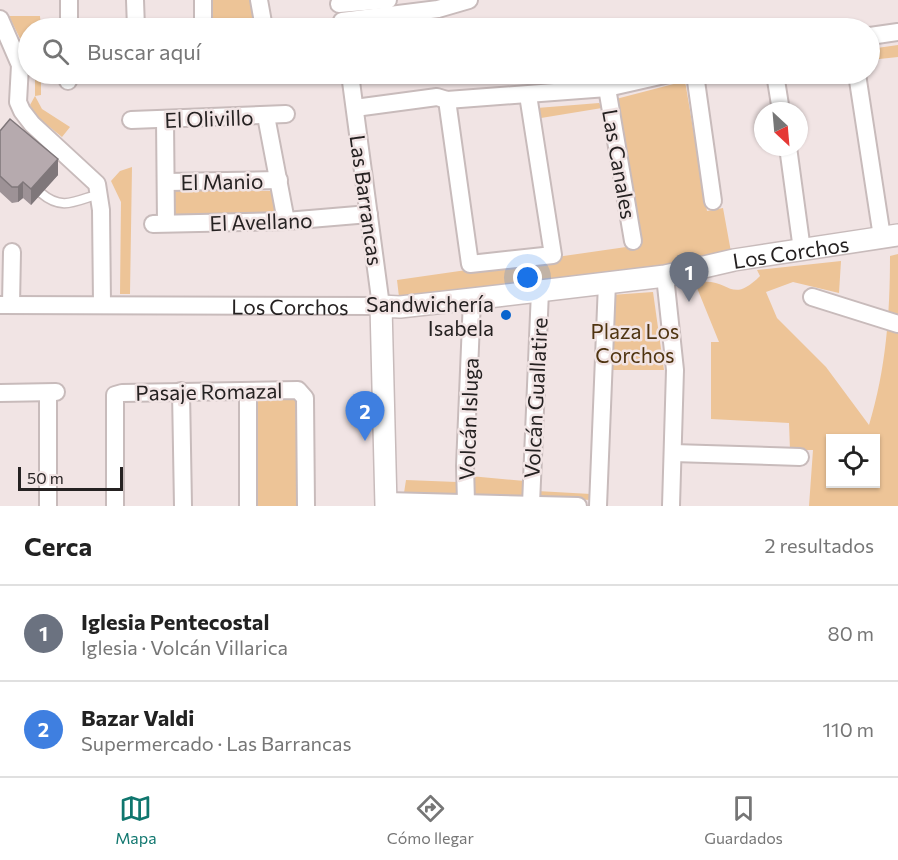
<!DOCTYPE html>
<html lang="es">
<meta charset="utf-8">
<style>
body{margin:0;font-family:Commissioner,sans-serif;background:#f6f6f6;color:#222}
.controls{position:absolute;right:18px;bottom:18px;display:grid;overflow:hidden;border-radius:0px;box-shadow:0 2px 4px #0004}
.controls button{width:54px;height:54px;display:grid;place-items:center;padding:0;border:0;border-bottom:2px solid #e0e0e0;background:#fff;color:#222;font:30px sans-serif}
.compass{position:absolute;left:754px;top:102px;width:54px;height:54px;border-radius:50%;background:#fff;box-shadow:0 2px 4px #0004;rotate:154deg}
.scale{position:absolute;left:18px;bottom:15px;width:105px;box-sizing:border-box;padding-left:6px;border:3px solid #252121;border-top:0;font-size:16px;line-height:21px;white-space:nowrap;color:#252121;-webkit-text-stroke:4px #f1e4e4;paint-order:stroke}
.you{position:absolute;left:528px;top:278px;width:21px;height:21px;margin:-15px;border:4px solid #fff;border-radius:50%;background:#1a73e8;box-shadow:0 0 0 9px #1a73e833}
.badge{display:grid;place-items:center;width:39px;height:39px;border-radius:50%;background:#0f766e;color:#fff;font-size:20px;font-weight:700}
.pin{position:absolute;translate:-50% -50px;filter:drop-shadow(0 2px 3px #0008)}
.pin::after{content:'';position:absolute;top:32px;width:21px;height:18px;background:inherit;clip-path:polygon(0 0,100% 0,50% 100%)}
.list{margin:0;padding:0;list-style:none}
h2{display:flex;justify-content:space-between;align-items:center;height:78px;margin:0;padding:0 24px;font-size:26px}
h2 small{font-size:20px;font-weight:400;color:#767676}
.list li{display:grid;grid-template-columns:39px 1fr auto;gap:18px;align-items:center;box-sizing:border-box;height:96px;padding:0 24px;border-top:2px solid #e0e0e0}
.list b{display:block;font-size:22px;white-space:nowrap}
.list p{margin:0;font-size:20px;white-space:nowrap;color:#767676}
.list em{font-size:20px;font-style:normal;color:#767676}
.icon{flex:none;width:33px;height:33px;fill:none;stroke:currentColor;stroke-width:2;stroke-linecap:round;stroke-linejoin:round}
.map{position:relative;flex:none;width:898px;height:506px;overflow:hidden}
.search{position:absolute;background:#fff;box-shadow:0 2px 4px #0004;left:18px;right:18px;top:18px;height:66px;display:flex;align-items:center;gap:15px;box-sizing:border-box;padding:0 21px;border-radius:33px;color:#767676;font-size:22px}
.sheet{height:270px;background:#fff}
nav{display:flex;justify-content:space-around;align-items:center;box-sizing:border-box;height:84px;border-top:2px solid #e0e0e0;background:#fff;font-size:16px;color:#767676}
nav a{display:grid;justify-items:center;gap:3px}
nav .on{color:#0f766e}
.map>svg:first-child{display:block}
</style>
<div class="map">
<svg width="898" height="506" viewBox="0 0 898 506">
<rect width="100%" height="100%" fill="#f1e4e4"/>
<g fill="#edc497" fill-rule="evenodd">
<polygon points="209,0 255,0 259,28 209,28"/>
<polygon points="9,16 40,16 41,28 28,28 28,55"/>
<polygon points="898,45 898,57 870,60 870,49"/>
<polygon points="35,74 41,74 41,95 35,96 42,109 70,127 62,137 36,116 30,105 35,96"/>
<polygon points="722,74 769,74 703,84 701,77"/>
<polygon points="685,81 707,211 723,208 731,252 665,266 399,297 397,280 640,245 616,99"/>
<polygon points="599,103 602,108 541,118 536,114 537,108"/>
<polygon points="132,167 130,294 120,294 121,202 111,181 120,171"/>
<polygon points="169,190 277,191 283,220 169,220"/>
<path d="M898,254V506H809L813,450H790L789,423L711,419V342H719L695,283C730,275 729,307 760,276L757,270L841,261L839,293L793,282L766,292L777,318L826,367L869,425C886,369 890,314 890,256ZM830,439H876V484H830Z"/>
<polygon points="653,292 664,370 607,370 611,295"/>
<polygon points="252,395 300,395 300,506 253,506"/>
<polygon points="470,476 525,481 524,500 469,497"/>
<polygon points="406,480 457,482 456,495 404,493"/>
<polygon points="537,491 591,494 590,500 536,497"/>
</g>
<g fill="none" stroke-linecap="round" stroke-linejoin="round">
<g stroke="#c8bbbb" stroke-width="11">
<path id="service" d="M41,193C62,211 75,201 99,194"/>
</g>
<g stroke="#c8bbbb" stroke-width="20">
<g id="minor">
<polyline points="69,0 69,28"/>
<polyline points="135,0 136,28"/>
<polyline points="203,0 203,28"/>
<polyline points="259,0 264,28"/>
<polyline points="339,4 388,0"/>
<polyline points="0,19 20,65 18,102 22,111 32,124 97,184 101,210 102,303"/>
<polyline points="342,21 438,9 469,0"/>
<polyline points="870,36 898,32"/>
<polyline points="695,74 713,201"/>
<polyline points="775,74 781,111"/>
<polyline points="857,74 882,237"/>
<polyline points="68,81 68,74"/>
<polyline points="607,88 633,241"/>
<polyline points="447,100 470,264 553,255 528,95"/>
<polyline points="355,108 437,97 447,100 607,88 669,74"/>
<polyline points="266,116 286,221"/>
<polyline points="131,120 286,114"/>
<polyline points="165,120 166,223"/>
<polyline points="788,147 802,250"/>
<polyline points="166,182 279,180"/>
<polyline points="153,224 286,221 369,214"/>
<polyline points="665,276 675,370 671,506"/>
<polyline points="812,297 898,324"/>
<path id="s1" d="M0,305L381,306L350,74"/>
<polyline points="11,305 12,252"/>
<polyline points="181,391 183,506"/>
<polyline points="248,391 248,506"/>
<polyline points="0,393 56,392"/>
<polyline points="48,393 48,506"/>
<polyline points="673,453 800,457"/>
<polyline points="386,501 578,506"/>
<polyline points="466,502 465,466 472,299"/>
<polyline points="531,504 540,291"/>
<polyline points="115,506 115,395 122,393 298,390 305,398 306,506"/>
<polyline points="598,506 607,283"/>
</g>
</g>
<g stroke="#c8bbbb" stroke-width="24">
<g id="tertiary">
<path id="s2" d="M386,506L381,306L400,307L472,299L665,276L734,260L898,235"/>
</g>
</g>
<use href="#service" stroke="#fff" stroke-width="8"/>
<use href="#minor" stroke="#fff" stroke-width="16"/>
<use href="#tertiary" stroke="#fff" stroke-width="21"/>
</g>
<polygon fill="#9d9296" points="0,131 58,175 31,205 23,198 18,202 12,203 0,192"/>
<g fill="#7f777a">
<polygon points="58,159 58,175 31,205 31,189"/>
<polygon points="23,182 23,198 18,202 18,187"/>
</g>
<polygon fill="#b6aaae" stroke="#7f777a" stroke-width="1.5" points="10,119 58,159 31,189 23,182 18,187 12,187 0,176 0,131"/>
<circle fill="#0964cd" stroke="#f1e4e4" stroke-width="2" cx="506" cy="315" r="6"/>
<g text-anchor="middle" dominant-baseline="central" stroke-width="5" stroke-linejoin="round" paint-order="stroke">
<g font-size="21" fill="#252121" stroke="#f1e4e4">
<text transform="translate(209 118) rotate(-2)">El Olivillo</text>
<text transform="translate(620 164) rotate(80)">Las Canales</text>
<text transform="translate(222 181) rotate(-1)">El Manio</text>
<text transform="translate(367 200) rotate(82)">Las Barrancas</text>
<text transform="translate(261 221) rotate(-2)">El Avellano</text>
<text stroke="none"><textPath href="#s2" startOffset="614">Los Corchos</textPath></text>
<text stroke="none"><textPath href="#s1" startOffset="290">Los Corchos</textPath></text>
<text transform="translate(209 391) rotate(-1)">Pasaje Romazal</text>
<text transform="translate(535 398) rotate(-87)">Volcán Guallatire</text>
<text transform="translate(468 419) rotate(-88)">Volcán Isluga</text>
</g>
<g font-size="21" fill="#252121" stroke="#f1e4e4" text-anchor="end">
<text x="494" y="303">Sandwichería<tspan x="494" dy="24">Isabela</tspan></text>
</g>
<g font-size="21" fill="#4f3410" stroke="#f1e4e4">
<text x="635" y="330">Plaza Los<tspan x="635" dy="24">Corchos</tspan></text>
</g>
</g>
</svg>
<div class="controls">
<button><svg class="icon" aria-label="locate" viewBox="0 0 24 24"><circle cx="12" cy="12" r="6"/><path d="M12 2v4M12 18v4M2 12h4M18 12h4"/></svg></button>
</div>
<svg class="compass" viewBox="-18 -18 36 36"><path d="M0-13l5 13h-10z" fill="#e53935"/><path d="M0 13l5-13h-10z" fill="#767676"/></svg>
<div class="scale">50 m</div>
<div class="you"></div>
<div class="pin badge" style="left:689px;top:302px;background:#6b7280">1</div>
<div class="pin badge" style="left:365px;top:441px;background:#3f7fe0">2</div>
<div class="search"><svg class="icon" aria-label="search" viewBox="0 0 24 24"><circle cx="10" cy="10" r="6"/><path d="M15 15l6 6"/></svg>Buscar aquí</div>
</div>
<section class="sheet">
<h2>Cerca<small>2 resultados</small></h2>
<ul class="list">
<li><span class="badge" style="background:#6b7280">1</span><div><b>Iglesia Pentecostal</b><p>Iglesia · Volcán Villarica</p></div><em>80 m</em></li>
<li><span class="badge" style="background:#3f7fe0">2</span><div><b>Bazar Valdi</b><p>Supermercado · Las Barrancas</p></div><em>110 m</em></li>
</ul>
</section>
<nav>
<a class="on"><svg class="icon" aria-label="map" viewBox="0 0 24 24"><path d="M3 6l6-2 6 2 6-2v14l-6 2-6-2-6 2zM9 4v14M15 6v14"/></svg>Mapa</a>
<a><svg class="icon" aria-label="directions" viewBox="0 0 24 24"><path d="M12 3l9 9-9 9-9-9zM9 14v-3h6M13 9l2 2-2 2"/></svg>Cómo llegar</a>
<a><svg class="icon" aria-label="saved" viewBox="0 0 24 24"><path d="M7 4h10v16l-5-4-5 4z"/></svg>Guardados</a>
</nav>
